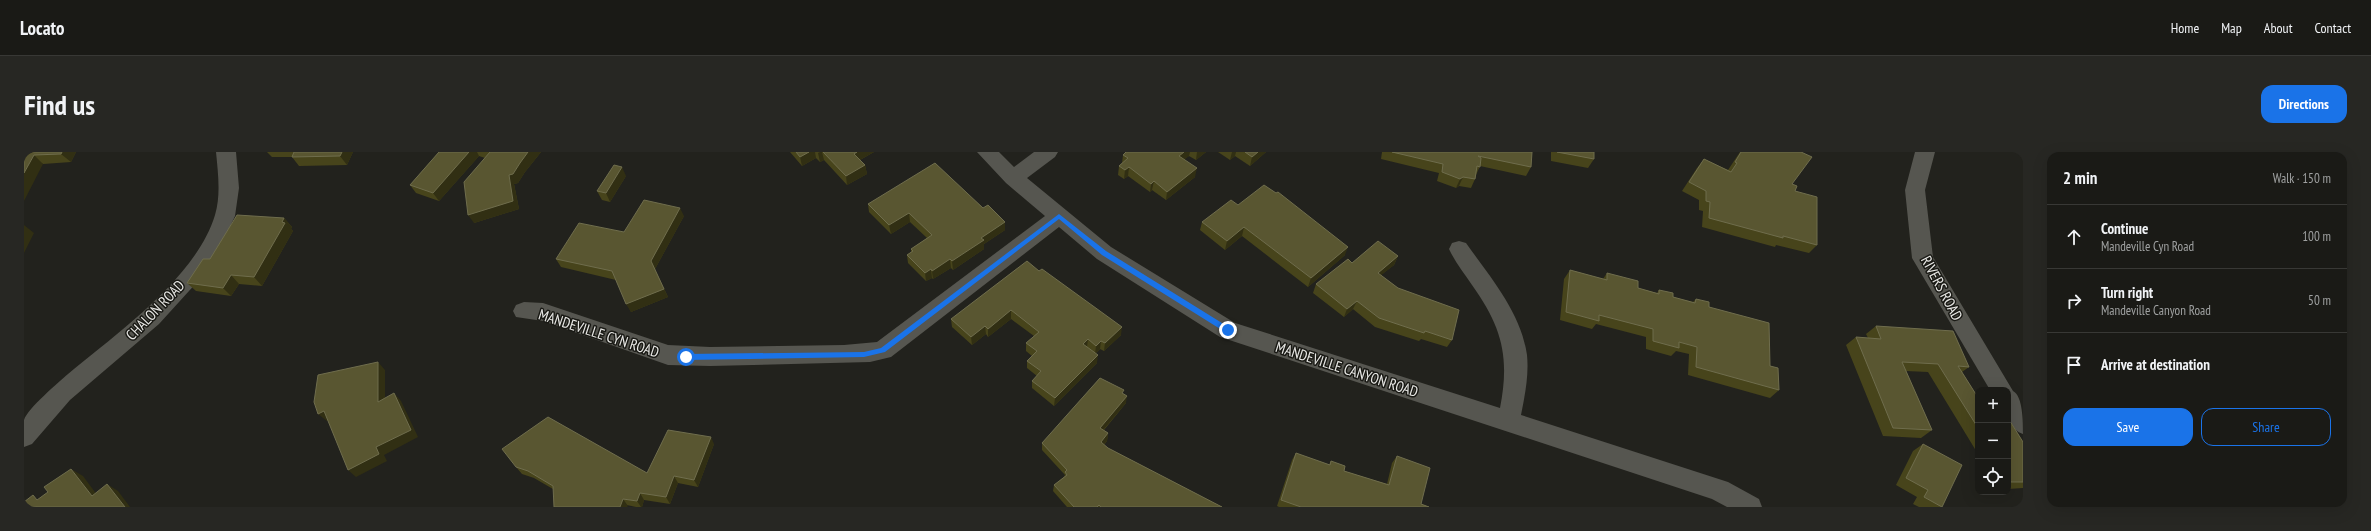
<!DOCTYPE html>
<meta charset="utf-8">
<style>
body{margin:0;font-family:"PT Sans Narrow",sans-serif;background:#272723;color:#f1f3f6}
.controls{position:absolute;right:12px;bottom:12px;display:grid;overflow:hidden;border-radius:8px;box-shadow:0 4px 16px #0002}
.controls button{width:36px;height:36px;display:grid;place-items:center;padding:0;border:0;border-bottom:1px solid #383835;background:#1a1a16;color:#f1f3f6;font:20px sans-serif}
.stop{position:absolute;width:12px;height:12px;margin:-9px;border:3px solid #1a73e8;border-radius:50%;background:#fff}
.stop.end{background:#1a73e8;border-color:#fff;box-shadow:0 1px 4px #0008}
.list{margin:0;padding:0;list-style:none}
h2{display:flex;justify-content:space-between;align-items:center;height:52px;margin:0;padding:0 16px;font-size:17px}
h2 small{font-size:13px;font-weight:400;color:#9fa1a1}
.list li{display:grid;grid-template-columns:26px 1fr auto;gap:12px;align-items:center;box-sizing:border-box;height:64px;padding:0 16px;border-top:1px solid #383835}
.list b{display:block;font-size:15px;white-space:nowrap}
.list p{margin:0;font-size:13px;white-space:nowrap;color:#9fa1a1}
.list em{font-size:13px;font-style:normal;color:#9fa1a1}
.actions{display:flex;gap:8px;padding:12px 16px}
.actions a{flex:1;padding:9px 0;border:1px solid #1a73e8;border-radius:12px;text-align:center;font-size:14px;color:#1a73e8}
.actions .main{background:#1a73e8;color:#fff}
.icon{flex:none;width:22px;height:22px;fill:none;stroke:currentColor;stroke-width:2;stroke-linecap:round;stroke-linejoin:round}
.map{position:relative;flex:none;width:1999px;height:355px;overflow:hidden;border-radius:12px}
header{display:flex;align-items:center;gap:24px;box-sizing:border-box;height:56px;padding:0 20px;background:#1a1a16;border-bottom:1px solid #383835}
header strong{font-size:19px}
nav{display:flex;gap:22px;margin-inline-start:auto;font-size:14px}
.intro{display:flex;align-items:center;justify-content:space-between;box-sizing:border-box;height:96px;padding:0 24px}
h1{margin:0;font-size:28px}
.button{padding:10px 18px;border-radius:12px;background:#1a73e8;color:#fff;font-size:14px;font-weight:700}
main{display:flex;gap:24px;padding:0 24px}
aside{flex:1;background:#1a1a16;border-radius:12px;box-shadow:0 4px 16px #0002}
.map>svg:first-child{display:block}
</style>
<header>
<strong>Locato</strong>
<nav><a>Home</a><a>Map</a><a>About</a><a>Contact</a></nav>
</header>
<div class="intro"><h1>Find us</h1><a class="button">Directions</a></div>
<main>
<div class="map">
<svg width="1999" height="355" viewBox="0 0 1999 355">
<rect width="100%" height="100%" fill="#22221d"/>
<g fill="none" stroke-linecap="round" stroke-linejoin="round">
<g fill="#565650" fill-rule="evenodd">
<path d="M192,0H212L215,36L211,64L192,104L175,128L135,172L46,248L8,292L0,295C0,288 0,276 0,268C4,256 34,231 44,222C92,182 172,126 191,63C197,43 194,21 192,0Z"/>
<path d="M953,0H975L990,15L1010,0H1034L1031,5L1003,26L1087,95L1211,171L1476,256C1486,205 1478,175 1448,133C1440,121 1431,110 1425,97L1428,91L1435,89L1442,91C1466,125 1497,160 1503,203C1505,223 1501,243 1497,263L1704,330L1735,347L1738,355H1703L1688,347L1196,185L1073,107L1035,75L867,205L846,210L686,214L644,213L519,169L492,165L489,159L492,153L500,150L519,151L644,193L686,195L820,193L853,190L1021,64L982,31Z"/>
<path d="M1891,0H1911L1901,38L1909,105L1989,239C1999,244 1999,270 1999,282C1980,275 1984,255 1984,238H1966L1888,106L1881,38Z"/>
</g>
</g>
<g fill="#47441b">
<polygon points="0,0 52,0 47,10 19,12"/>
<polygon points="243,0 329,0 323,13 275,14 268,5 248,5"/>
<polygon points="415,0 517,0 501,20 494,31 490,32 495,57 450,71 461,6 455,4 415,49 392,41 386,33"/>
<polygon points="766,0 850,0 836,8 841,13 843,22 823,33 800,8 796,10 792,6 778,14"/>
<polygon points="1102,0 1182,0 1172,8 1165,4 1160,7 1171,25 1142,48 1128,38 1126,40 1104,24 1100,27 1094,23 1095,14 1098,11 1099,3"/>
<polygon points="1194,0 1242,0 1226,14 1211,4 1206,8"/>
<polygon points="1358,0 1508,0 1507,15 1502,24 1456,14 1452,23 1451,27 1447,36 1435,34 1432,36 1413,29 1415,21 1357,7"/>
<polygon points="1527,0 1570,0 1570,7 1564,16 1527,9"/>
<polygon points="1716,0 1777,0 1768,32 1793,93 1785,101 1752,93 1751,95 1678,75 1679,59 1675,58 1675,48 1658,39 1673,16 1680,7 1704,18"/>
<polygon points="602,24 586,50 578,48 573,39"/>
<polygon points="1252,41 1321,103 1284,135 1218,84 1201,98 1176,78 1178,70 1214,53"/>
<polygon points="844,52 981,78 960,92 960,97 929,118 927,116 909,127 908,126 902,129 884,111 883,103 887,100 887,97 903,86 886,70 867,82 845,60"/>
<polygon points="660,64 631,117 644,145 607,160 592,128 537,115 532,107 600,80"/>
<polygon points="260,66 268,75 267,77 269,79 238,134 215,132 207,144 172,139 163,131 186,107"/>
<polygon points="1374,104 1370,113 1357,123 1428,188 1423,195 1397,187 1395,189 1351,175 1329,157 1320,165 1289,141 1292,132 1328,111"/>
<polygon points="1546,118 1579,127 1583,121 1614,136 1633,141 1635,138 1649,145 1669,150 1672,147 1685,155 1746,214 1755,238 1746,246 1664,223 1665,202 1652,199 1647,204 1622,197 1622,185 1572,172 1568,177 1536,168 1540,127"/>
<polygon points="1015,119 1097,183 1080,199 1076,197 1072,201 1073,211 1030,254 1008,236 1008,229 1013,224 1003,216 1003,209 1008,204 1002,199 1002,191 1010,184 987,167 964,185 962,182 948,193 928,175 927,167"/>
<polygon points="1852,174 1945,215 1938,220 1953,244 1954,244 1954,302 1904,220 1882,219 1908,278 1897,286 1859,284 1822,193 1832,185 1844,186 1842,182"/>
<polygon points="1100,242 1102,251 1080,278 1084,281 1083,289 1080,293 1084,296 1198,355 1043,355 1029,339 1030,333 1040,325 1041,323 1018,298 1018,291"/>
<polygon points="1984,266 1999,290 1999,336 1984,337"/>
<polygon points="690,292 674,335 654,331 646,352 620,348 618,355 612,355 529,337 510,326 498,322 492,315 623,321"/>
<polygon points="1899,292 1917,355 1895,355 1889,352 1893,345 1872,333 1889,299"/>
<polygon points="1272,301 1305,313 1307,309 1320,319 1363,332 1368,311 1373,304 1397,352 1405,355 1255,355 1253,354 1268,308"/>
</g>
<g fill="#312f13">
<polygon points="38,0 52,0 47,10 37,2"/>
<polygon points="318,0 329,0 323,13 316,4"/>
<polygon points="445,0 453,0 455,4 415,49 409,41"/>
<polygon points="504,0 517,0 501,20 494,31 490,32 495,57 450,71 444,63 485,23"/>
<polygon points="785,0 791,0 792,6 778,14 776,5"/>
<polygon points="796,0 798,0 800,8 796,10 794,1"/>
<polygon points="833,0 850,0 832,10 830,2"/>
<polygon points="1160,0 1166,0 1165,4 1154,13 1155,4"/>
<polygon points="1173,0 1182,0 1172,8"/>
<polygon points="1208,0 1212,0 1211,4 1206,8"/>
<polygon points="1234,0 1242,0 1226,14 1228,5"/>
<polygon points="10,3 19,12 0,49 0,21"/>
<polygon points="841,13 843,22 823,33 822,24"/>
<polygon points="598,15 602,24 586,50 582,41"/>
<polygon points="1105,15 1104,24 1100,27 1101,18"/>
<polygon points="1173,16 1171,25 1142,48 1143,40"/>
<polygon points="1439,25 1435,34 1432,36 1436,27"/>
<polygon points="1130,29 1128,38 1126,40 1127,32"/>
<polygon points="656,56 660,64 631,117 627,109"/>
<polygon points="885,61 886,70 867,82 865,73"/>
<polygon points="260,66 268,75 267,77 269,79 238,134 230,125"/>
<polygon points="981,70 981,78 960,92 960,97 929,118 928,109 957,86"/>
<polygon points="0,73 10,81 0,101"/>
<polygon points="1220,75 1218,84 1201,98 1203,89"/>
<polygon points="1324,95 1321,103 1284,135 1287,126"/>
<polygon points="1374,104 1370,113 1350,129 1354,121"/>
<polygon points="926,107 927,116 909,127 908,119"/>
<polygon points="907,117 908,126 902,129 901,121"/>
<polygon points="207,123 215,132 207,144 199,136"/>
<polygon points="640,137 644,145 607,160 602,152"/>
<polygon points="1333,149 1329,157 1320,165 1323,157"/>
<polygon points="987,158 987,167 964,185 964,177"/>
<polygon points="961,174 962,182 948,193 947,185"/>
<polygon points="1098,175 1097,183 1080,199 1081,191"/>
<polygon points="1064,187 1063,195 1059,192"/>
<polygon points="1077,189 1076,197 1071,202 1072,194"/>
<polygon points="1074,203 1073,211 1030,254 1031,246"/>
<polygon points="354,210 361,218 361,257 354,250"/>
<polygon points="370,241 377,249 394,285 360,303 363,309 332,325 324,318"/>
<polygon points="1103,244 1102,251 1075,283 1076,276"/>
<polygon points="300,259 308,266 303,269 294,262"/>
<polygon points="1084,281 1083,289 1076,297 1077,290"/>
<polygon points="687,285 690,292 674,335 670,328"/>
<polygon points="47,317 59,324 79,351 68,344"/>
<polygon points="650,324 654,331 646,352 642,345"/>
<polygon points="83,332 94,339 106,355 101,355"/>
<polygon points="616,341 620,348 618,355 617,355 613,349"/>
<polygon points="599,347 604,354 603,355 596,355"/>
</g>
<g fill="#595631" stroke="#6f6d4d">
<polygon points="0,0 38,0 37,2 10,3 0,21"/>
<polygon points="270,0 318,0 316,4 268,5"/>
<polygon points="415,0 445,0 409,41 386,33"/>
<polygon points="466,0 504,0 496,11 489,22 485,23 489,49 444,63 440,30"/>
<polygon points="772,0 785,0 776,5"/>
<polygon points="799,0 833,0 830,2 841,13 822,24"/>
<polygon points="1102,0 1160,0 1155,4 1173,16 1143,40 1130,29 1127,32 1105,15 1101,18 1095,14 1104,6 1099,3"/>
<polygon points="1221,0 1234,0 1228,5"/>
<polygon points="1368,0 1508,0 1507,15 1454,4 1457,6 1456,15 1453,14 1451,27 1439,25 1436,27 1418,20 1419,12"/>
<polygon points="1533,0 1570,0 1570,7"/>
<polygon points="1717,0 1777,0 1788,5 1768,32 1773,34 1771,39 1793,45 1793,93 1759,84 1759,86 1685,66 1686,50 1682,49 1682,39 1665,30 1680,7 1707,20 1713,11 1711,10"/>
<polygon points="911,11 959,56 964,53 981,70 957,86 960,88 928,109 926,107 908,119 907,117 901,121 883,103 889,99 887,97 908,83 885,61 865,73 844,52"/>
<polygon points="590,13 598,15 582,41 573,39"/>
<polygon points="1240,33 1252,41 1254,40 1324,95 1287,126 1220,75 1203,89 1178,70 1207,48 1214,53"/>
<polygon points="620,48 656,56 627,109 640,137 602,152 588,119 532,107 555,71 600,80"/>
<polygon points="213,63 260,66 258,70 261,71 230,125 207,123 199,136 163,131 179,107 186,107"/>
<polygon points="1354,89 1374,104 1354,121 1374,136 1435,158 1428,188 1401,179 1400,181 1355,166 1333,149 1323,157 1292,132 1324,107 1328,111"/>
<polygon points="1003,109 1015,119 1018,117 1098,175 1081,191 1077,189 1072,194 1064,187 1059,192 1074,203 1031,246 1008,229 1017,219 1003,209 1013,199 1002,191 1015,180 987,158 964,177 961,174 947,185 927,167"/>
<polygon points="1546,118 1583,128 1583,121 1614,129 1614,136 1635,142 1635,138 1649,141 1649,145 1671,151 1672,147 1685,150 1685,155 1745,171 1746,214 1754,216 1755,238 1672,215 1673,195 1655,190 1655,196 1629,189 1629,177 1575,163 1575,169 1542,160"/>
<polygon points="1852,174 1929,179 1945,215 1934,214 1953,244 1954,244 1954,276 1914,212 1878,210 1908,278 1869,276 1832,185 1857,187"/>
<polygon points="354,210 354,250 370,241 387,278 352,295 355,302 324,318 300,259 294,262 290,250 294,223"/>
<polygon points="1076,226 1100,238 1098,241 1103,244 1076,276 1084,281 1077,290 1084,296 1198,355 1077,355 1075,353 1073,355 1050,355 1030,333 1043,323 1041,320 1043,318 1018,291"/>
<polygon points="524,265 623,321 644,278 687,285 670,328 650,324 642,345 616,341 613,349 599,347 596,355 530,355 529,334 504,319 492,315 478,297"/>
<polygon points="1984,266 1999,290 1999,330 1987,330 1984,325"/>
<polygon points="1899,292 1938,313 1918,355 1900,345 1904,338 1882,326"/>
<polygon points="1272,301 1306,313 1307,309 1321,314 1320,319 1365,333 1373,304 1406,316 1397,352 1405,355 1277,355 1257,348"/>
<polygon points="47,317 68,344 83,332 101,355 0,355 0,350 9,343 13,348 24,340 20,335"/>
</g>
<polygon fill="#1a73e8" points="1035,62 1082,99 1206,176 1206,180 1201,180 1078,103 1035,67 861,200 840,205 662,208 659,205 662,202 840,200 857,196"/>
<g text-anchor="middle" dominant-baseline="central" stroke-width="3" stroke-linejoin="round" paint-order="stroke">
<g font-size="15" fill="#e9e9e6" stroke="#191914">
<text transform="translate(1918 136) rotate(62)">RIVERS ROAD</text>
<text transform="translate(131 158) rotate(-46)">CHALON ROAD</text>
<text transform="translate(575 181) rotate(18)">MANDEVILLE CYN ROAD</text>
<text transform="translate(1323 217) rotate(18)">MANDEVILLE CANYON ROAD</text>
</g>
</g>
</svg>
<div class="controls">
<button>+</button>
<button>−</button>
<button><svg class="icon" aria-label="locate" viewBox="0 0 24 24"><circle cx="12" cy="12" r="6"/><path d="M12 2v4M12 18v4M2 12h4M18 12h4"/></svg></button>
</div>
<div class="stop" style="left:662px;top:205px"></div>
<div class="stop end" style="left:1204px;top:178px"></div>
</div>
<aside>
<h2>2 min<small>Walk · 150 m</small></h2>
<ul class="list">
<li><svg class="icon" aria-label="ahead" viewBox="0 0 24 24"><path d="M12 20V5M6 11l6-6 6 6"/></svg><div><b>Continue</b><p>Mandeville Cyn Road</p></div><em>100 m</em></li>
<li><svg class="icon" aria-label="right" viewBox="0 0 24 24"><path d="M7 20v-9h11M14 6l5 5-5 5"/></svg><div><b>Turn right</b><p>Mandeville Canyon Road</p></div><em>50 m</em></li>
<li><svg class="icon" aria-label="arrive" viewBox="0 0 24 24"><path d="M6 21V4h12l-3 4 3 4H6"/></svg><div><b>Arrive at destination</b></div></li>
</ul>
<div class="actions"><a class="main">Save</a><a>Share</a></div>
</aside>
</main>
